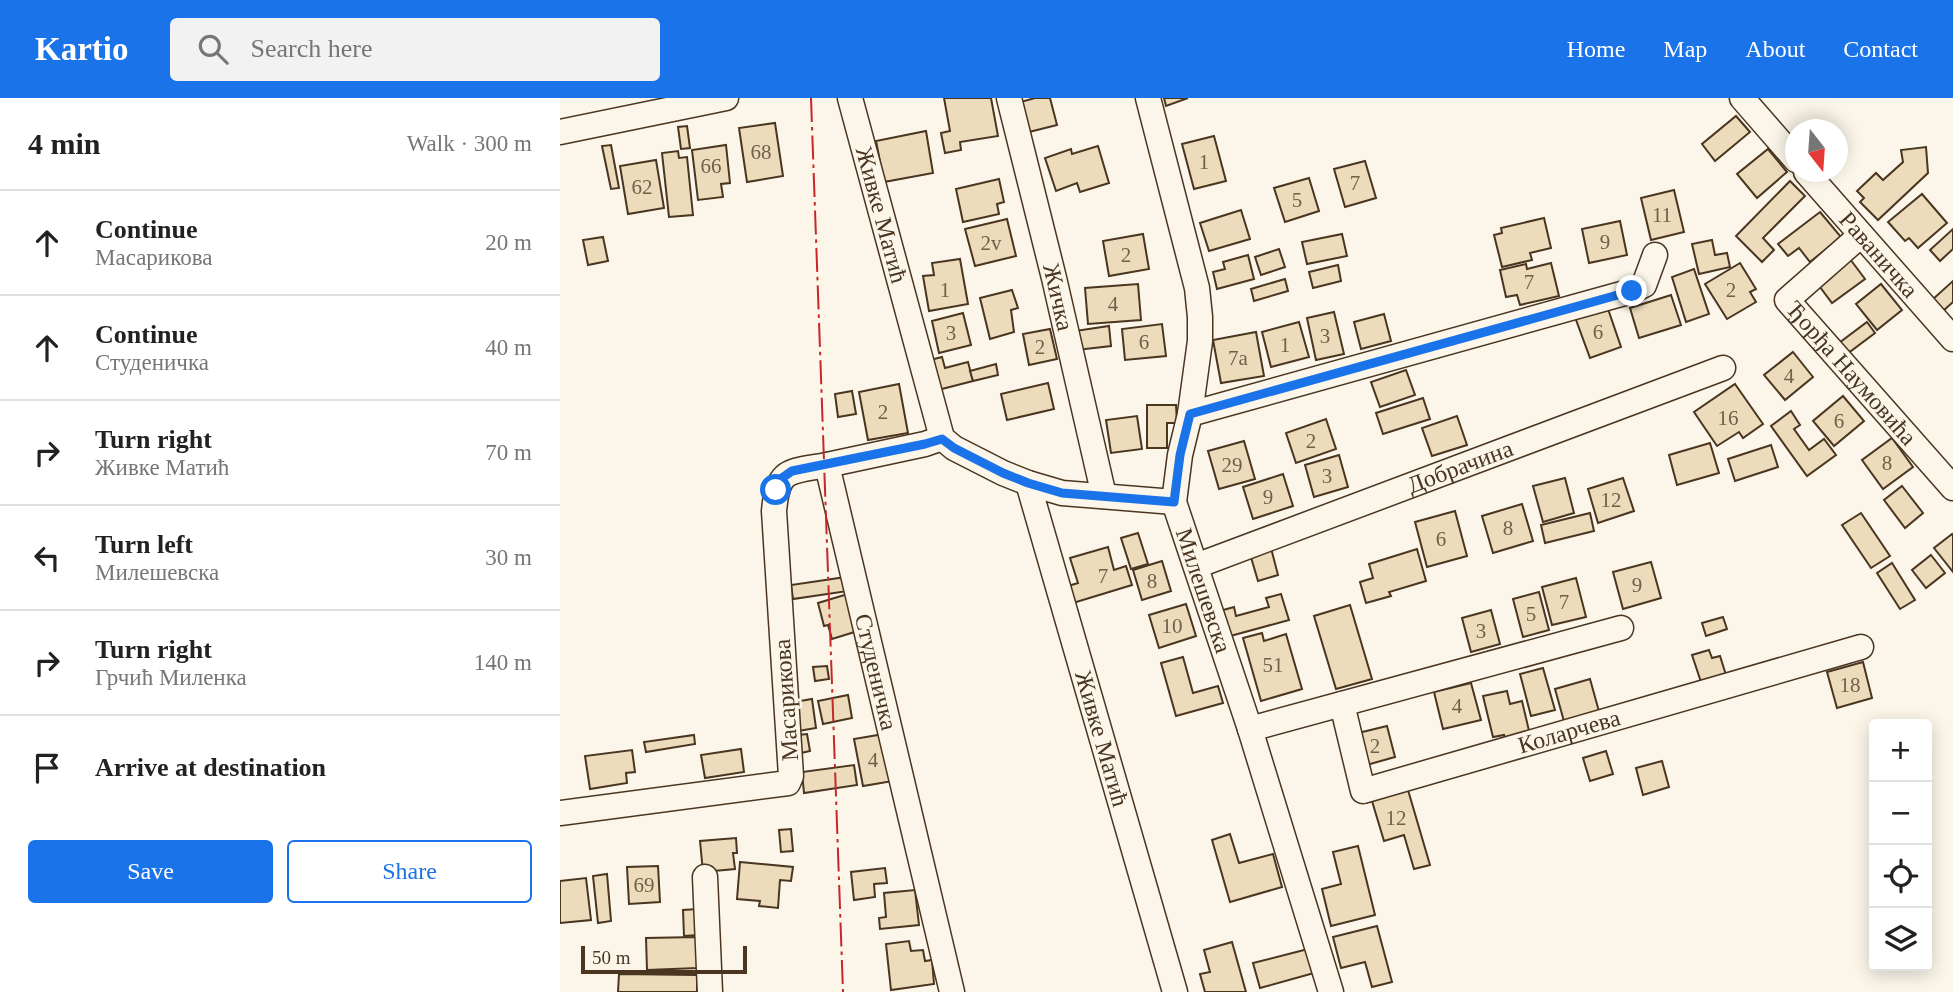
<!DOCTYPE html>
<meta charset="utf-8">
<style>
body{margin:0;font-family:Georgia,serif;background:#f2f2f2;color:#222}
.controls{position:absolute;right:21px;bottom:21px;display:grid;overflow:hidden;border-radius:7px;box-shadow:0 4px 18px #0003}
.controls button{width:63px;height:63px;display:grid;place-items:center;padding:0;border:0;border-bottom:2px solid #e0e0e0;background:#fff;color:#222;font:35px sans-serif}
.compass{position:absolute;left:1225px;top:21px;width:63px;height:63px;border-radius:50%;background:#fff;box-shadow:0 4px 18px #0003;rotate:163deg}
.scale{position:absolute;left:21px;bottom:18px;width:166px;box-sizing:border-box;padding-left:7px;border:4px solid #4a3520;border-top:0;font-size:19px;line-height:24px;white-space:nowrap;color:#4a3520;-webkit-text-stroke:5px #fbf6e9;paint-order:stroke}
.stop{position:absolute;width:21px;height:21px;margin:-16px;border:5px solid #1a73e8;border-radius:50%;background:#fff}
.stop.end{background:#1a73e8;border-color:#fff;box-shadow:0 2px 7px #0008}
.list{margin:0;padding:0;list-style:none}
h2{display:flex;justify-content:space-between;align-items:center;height:91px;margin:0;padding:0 28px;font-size:30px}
h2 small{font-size:23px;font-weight:400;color:#767676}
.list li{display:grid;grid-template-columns:46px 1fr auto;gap:21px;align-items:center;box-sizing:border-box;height:105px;padding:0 28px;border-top:2px solid #e0e0e0}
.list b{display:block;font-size:26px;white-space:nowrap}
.list p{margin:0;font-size:23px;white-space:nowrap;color:#767676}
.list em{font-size:23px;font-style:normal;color:#767676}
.actions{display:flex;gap:14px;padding:21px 28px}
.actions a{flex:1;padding:16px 0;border:2px solid #1a73e8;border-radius:7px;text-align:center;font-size:24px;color:#1a73e8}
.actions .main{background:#1a73e8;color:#fff}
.icon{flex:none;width:38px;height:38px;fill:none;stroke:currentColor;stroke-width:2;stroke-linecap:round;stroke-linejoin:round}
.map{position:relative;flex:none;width:1393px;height:894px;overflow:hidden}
header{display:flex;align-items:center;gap:42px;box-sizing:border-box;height:98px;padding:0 35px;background:#1a73e8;color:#fff}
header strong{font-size:33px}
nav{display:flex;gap:38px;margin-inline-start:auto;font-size:24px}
.search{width:490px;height:63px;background:#f2f2f2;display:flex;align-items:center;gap:18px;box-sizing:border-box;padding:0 24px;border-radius:7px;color:#767676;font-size:26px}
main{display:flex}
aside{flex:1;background:#fff}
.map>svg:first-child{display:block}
</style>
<header>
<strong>Kartio</strong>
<div class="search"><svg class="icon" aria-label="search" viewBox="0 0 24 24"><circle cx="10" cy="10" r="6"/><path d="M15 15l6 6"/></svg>Search here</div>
<nav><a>Home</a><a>Map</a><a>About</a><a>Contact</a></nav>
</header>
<main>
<aside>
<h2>4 min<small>Walk · 300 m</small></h2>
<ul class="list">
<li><svg class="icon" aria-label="ahead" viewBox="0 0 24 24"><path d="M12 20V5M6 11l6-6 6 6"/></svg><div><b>Continue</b><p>Масарикова</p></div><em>20 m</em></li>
<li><svg class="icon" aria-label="ahead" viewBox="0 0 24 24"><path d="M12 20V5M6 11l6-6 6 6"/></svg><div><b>Continue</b><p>Студеничка</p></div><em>40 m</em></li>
<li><svg class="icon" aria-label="right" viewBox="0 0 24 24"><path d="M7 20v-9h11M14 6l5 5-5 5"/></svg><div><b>Turn right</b><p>Живке Матић</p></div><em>70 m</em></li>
<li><svg class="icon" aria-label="left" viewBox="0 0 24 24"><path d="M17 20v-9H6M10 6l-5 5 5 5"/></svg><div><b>Turn left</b><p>Милешевска</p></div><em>30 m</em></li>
<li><svg class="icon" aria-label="right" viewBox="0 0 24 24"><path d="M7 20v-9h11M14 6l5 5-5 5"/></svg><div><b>Turn right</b><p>Грчић Миленка</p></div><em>140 m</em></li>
<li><svg class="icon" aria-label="arrive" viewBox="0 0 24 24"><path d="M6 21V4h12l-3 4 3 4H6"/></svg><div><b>Arrive at destination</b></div></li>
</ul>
<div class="actions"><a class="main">Save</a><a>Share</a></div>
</aside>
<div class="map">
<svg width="1393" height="894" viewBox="0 0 1393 894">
<rect width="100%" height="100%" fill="#fbf6e9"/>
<g fill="#ecdcbc" stroke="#4a3520" stroke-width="2">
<polygon points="384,0 431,0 438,38 400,44 401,52 385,55 381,35 390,33"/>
<polygon points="475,0 490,0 497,27 465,35 457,5"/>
<polygon points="604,0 628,0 606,8"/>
<polygon points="1176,18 1190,34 1155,63 1142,46"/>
<polygon points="215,25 223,78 187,84 179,30"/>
<polygon points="127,28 130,50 121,51 118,29"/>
<polygon points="366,33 373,75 324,84 316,43"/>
<polygon points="654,38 666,83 634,91 622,46"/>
<polygon points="51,47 59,90 51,91 42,48"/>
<polygon points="166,47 170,85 161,86 163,99 138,102 132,52"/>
<polygon points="538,48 549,85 520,94 517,85 496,93 485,60 511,51 512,56"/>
<polygon points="1366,49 1368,75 1318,122 1300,104 1304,100 1297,93 1316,75 1323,82 1343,64 1341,52"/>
<polygon points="1208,51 1227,74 1197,100 1177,76"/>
<polygon points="118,53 119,60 127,59 133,117 109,119 102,55"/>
<polygon points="96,62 104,110 68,116 60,68"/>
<polygon points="805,63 816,100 785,109 774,71"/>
<polygon points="749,80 759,113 725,124 714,90"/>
<polygon points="439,81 444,104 437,106 439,116 403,124 396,91"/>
<polygon points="1230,83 1245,98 1203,140 1214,152 1202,164 1176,138"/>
<polygon points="1114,92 1124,134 1091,142 1081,100"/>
<polygon points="1362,96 1387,125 1358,150 1349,140 1345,143 1328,124"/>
<polygon points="681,112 690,141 649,153 640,125"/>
<polygon points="1260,114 1281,139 1250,164 1239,150 1228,158 1218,146"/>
<polygon points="984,120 991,150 970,155 972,162 942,169 934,137 942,135 941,130"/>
<polygon points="447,121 456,158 415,168 405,131"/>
<polygon points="1060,123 1067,157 1029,165 1022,131"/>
<polygon points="1393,131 1393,151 1380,163 1370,152"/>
<polygon points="583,136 589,171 549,178 543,143"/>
<polygon points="782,136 787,158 747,166 742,144"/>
<polygon points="43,139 48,163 28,167 23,142"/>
<polygon points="1152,142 1155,157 1167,155 1170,169 1139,176 1132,146"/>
<polygon points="719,151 725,169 701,177 695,159"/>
<polygon points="688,157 694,181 657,191 653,174 665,171 663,164"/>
<polygon points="400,161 408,206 369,213 363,178 374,177 372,165"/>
<polygon points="1290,161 1305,181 1272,205 1257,185"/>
<polygon points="991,165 999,198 960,207 957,197 946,199 940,172 966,166 967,171"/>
<polygon points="1180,165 1196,191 1190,194 1196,204 1167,221 1145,186"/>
<polygon points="778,167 781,183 753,190 749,174"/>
<polygon points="1134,171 1149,216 1126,224 1112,179"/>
<polygon points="725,181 728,193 694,203 691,191"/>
<polygon points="1393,183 1393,204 1383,213 1372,202"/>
<polygon points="578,186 581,222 528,226 525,190"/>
<polygon points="1321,186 1342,212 1317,232 1296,206"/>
<polygon points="452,192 458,210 451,212 454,234 430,241 420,200"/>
<polygon points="1111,197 1121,227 1079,240 1070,210"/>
<polygon points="1047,208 1061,249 1030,260 1015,219"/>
<polygon points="774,214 784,256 756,262 747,220"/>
<polygon points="403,215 411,247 379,255 372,223"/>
<polygon points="824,216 831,243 801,251 794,224"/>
<polygon points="739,224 749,259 711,269 702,234"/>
<polygon points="1307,224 1315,235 1287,256 1279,245"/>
<polygon points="602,226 606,258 565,262 562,231"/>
<polygon points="549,228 551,248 517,252 515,233"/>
<polygon points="490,231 497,261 469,267 463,236"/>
<polygon points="696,234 704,278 661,285 653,242"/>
<polygon points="1233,254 1253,279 1225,302 1204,277"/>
<polygon points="382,259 385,270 408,264 413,283 378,292 370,262"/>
<polygon points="436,266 438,277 413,283 410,273"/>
<polygon points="846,272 855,297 820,309 811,284"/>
<polygon points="488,285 494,311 447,322 441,296"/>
<polygon points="339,286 348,335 308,342 299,294"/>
<polygon points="1175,286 1203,326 1183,340 1179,334 1157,348 1134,314"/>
<polygon points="292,293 296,316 278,319 275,296"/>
<polygon points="1283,298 1304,323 1274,348 1253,323"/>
<polygon points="863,300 870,321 823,336 816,315"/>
<polygon points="587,307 616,307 617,325 607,325 607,350 587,350"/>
<polygon points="1231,313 1240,327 1234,331 1249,352 1264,341 1276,357 1247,378 1211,328"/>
<polygon points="577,318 582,351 551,355 546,322"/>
<polygon points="897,318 907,347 872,358 862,330"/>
<polygon points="766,321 776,351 736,365 726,335"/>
<polygon points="1332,340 1353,369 1323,391 1302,362"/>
<polygon points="684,343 695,381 659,391 648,353"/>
<polygon points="1150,345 1159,375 1117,387 1109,357"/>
<polygon points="1211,347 1218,369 1175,383 1168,361"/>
<polygon points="779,357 788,389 754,399 745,367"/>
<polygon points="723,376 733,408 693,421 683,389"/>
<polygon points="1005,380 1014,415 983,424 973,388"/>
<polygon points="1063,380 1074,413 1038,425 1028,391"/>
<polygon points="1342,388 1363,415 1345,430 1324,402"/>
<polygon points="962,406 973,443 933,455 922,418"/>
<polygon points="895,413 907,458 867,469 855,424"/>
<polygon points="1030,415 1034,433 985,445 981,427"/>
<polygon points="1301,415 1330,458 1311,470 1282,427"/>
<polygon points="578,435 588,466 571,471 561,440"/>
<polygon points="1392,436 1393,438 1393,474 1374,450"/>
<polygon points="548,449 554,472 566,468 572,487 513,505 508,488 518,485 510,460"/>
<polygon points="711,450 718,477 698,483 690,456"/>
<polygon points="857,451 866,483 829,494 831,498 806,505 800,484 813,480 809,466"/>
<polygon points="1371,457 1385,475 1366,490 1352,472"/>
<polygon points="602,463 611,493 582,502 573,472"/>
<polygon points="1091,464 1101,500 1063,511 1053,474"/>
<polygon points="1332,465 1355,502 1340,511 1317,475"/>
<polygon points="286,479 288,493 233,501 231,487"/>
<polygon points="1016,480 1026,519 992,527 982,489"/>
<polygon points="979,494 989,532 963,539 953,501"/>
<polygon points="291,495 301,532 272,541 268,527 264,528 258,505"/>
<polygon points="721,496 729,522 663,540 656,514 674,509 676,518 709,509 706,500"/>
<polygon points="626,506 636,538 599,550 589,517"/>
<polygon points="790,507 812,581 776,591 754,518"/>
<polygon points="931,512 940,546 911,554 902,520"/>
<polygon points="1163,519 1167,531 1146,538 1142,525"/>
<polygon points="702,535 704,543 726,536 742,591 701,603 683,540"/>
<polygon points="1149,552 1152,560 1160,558 1166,577 1143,590 1132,557"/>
<polygon points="623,559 633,595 658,588 663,605 616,618 601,565"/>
<polygon points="1303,564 1312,600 1277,610 1267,574"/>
<polygon points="267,568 269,581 255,583 253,569"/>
<polygon points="983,570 995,612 971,618 960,576"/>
<polygon points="1030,581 1040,617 1005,627 995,591"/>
<polygon points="911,585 921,622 883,631 874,594"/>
<polygon points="947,593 950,606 962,603 970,637 946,642 944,637 933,639 923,598"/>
<polygon points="288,597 292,620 263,626 258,603"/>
<polygon points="252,601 256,630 238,633 234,604"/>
<polygon points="827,628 835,659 803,668 794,636"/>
<polygon points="247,636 250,653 241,655 238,637"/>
<polygon points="324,636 333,683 303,688 294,641"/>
<polygon points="134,637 135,646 86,654 84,644"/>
<polygon points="181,651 184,674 145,680 141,657"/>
<polygon points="72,652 75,674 66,675 67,685 30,691 25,658"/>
<polygon points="1046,653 1053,676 1030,683 1023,660"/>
<polygon points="1102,663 1109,689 1083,697 1076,670"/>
<polygon points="294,667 297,687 244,695 242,674"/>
<polygon points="848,692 870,767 854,771 844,737 824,743 812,703"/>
<polygon points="231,731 233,753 221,754 219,732"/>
<polygon points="670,736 679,765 713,756 722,789 670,804 652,742"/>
<polygon points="176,740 177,755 173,755 175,771 143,774 140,743"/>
<polygon points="798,748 815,817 771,828 762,791 781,786 773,754"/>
<polygon points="180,764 233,769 231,783 220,782 218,810 199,808 200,803 177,801"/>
<polygon points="98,768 100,804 69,806 67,769"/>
<polygon points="325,770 327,785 314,786 315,799 294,802 291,774"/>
<polygon points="47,776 51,823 38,825 33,778"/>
<polygon points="26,780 31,822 0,825 0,783"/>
<polygon points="355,792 359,827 320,831 319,820 326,819 324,795"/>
<polygon points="138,811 139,837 124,838 123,812"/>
<polygon points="817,828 832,884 812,889 805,864 781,870 773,839"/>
<polygon points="137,839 138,870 87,872 86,840"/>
<polygon points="349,843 351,853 363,852 365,863 372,862 374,886 331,892 326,846"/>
<polygon points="672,844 686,894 645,894 640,876 650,874 644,852"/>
<polygon points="748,851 754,875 700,890 693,865"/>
<polygon points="59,876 137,877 137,894 58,894"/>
</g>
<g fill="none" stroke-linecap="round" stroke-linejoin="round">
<g stroke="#4a3520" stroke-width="27">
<g id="minor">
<path id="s1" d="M290,0L382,340L394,350L443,375L468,385L502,395L614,404"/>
<path id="s2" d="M449,0L494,180L544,398"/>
<path id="s3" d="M588,0L637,190L640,219V243L630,316L620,357L614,404L690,631L771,894"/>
<polyline points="1182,0 1236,62"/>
<polyline points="0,34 166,0"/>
<path id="s4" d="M1246,74L1393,241"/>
<path id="s5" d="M1301,137L1227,202L1393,390"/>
<polyline points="630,316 1072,193 1084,187 1095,157"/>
<path id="s6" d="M382,340L365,346L267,367L392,894"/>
<path id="s7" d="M468,385L615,894"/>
<path id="s8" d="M636,468L1163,270"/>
<path id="s9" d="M782,606L803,693L1301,549"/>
<polyline points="690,631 1061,530"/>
<path d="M0,715L228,685L231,678L214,413C218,370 228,374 267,367"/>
<polyline points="145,779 150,894"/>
</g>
</g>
<use href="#minor" stroke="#fbf6e9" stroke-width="24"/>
<polyline stroke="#c62828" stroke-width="2" stroke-dasharray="24 5 3.5 5" stroke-linecap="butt" points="251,0 283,894"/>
</g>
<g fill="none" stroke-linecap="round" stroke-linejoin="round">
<polyline stroke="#1a73e8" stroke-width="9" points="216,392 222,380 232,373 365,346 382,341 394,350 443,375 468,385 502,395 614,404 620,357 630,316 1072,193"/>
</g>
<g text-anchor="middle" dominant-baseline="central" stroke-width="5" stroke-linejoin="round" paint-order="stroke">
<g font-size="21" fill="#725f47">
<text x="201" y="54">68</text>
<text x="644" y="64">1</text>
<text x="151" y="68">66</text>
<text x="795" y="85">7</text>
<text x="82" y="89">62</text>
<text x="737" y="102">5</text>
<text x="1102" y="117">11</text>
<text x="1045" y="144">9</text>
<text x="431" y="145">2v</text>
<text x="566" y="157">2</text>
<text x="969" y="184">7</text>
<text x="385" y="192">1</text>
<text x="1171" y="192">2</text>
<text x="553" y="206">4</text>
<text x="1038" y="234">6</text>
<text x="391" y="235">3</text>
<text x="765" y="238">3</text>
<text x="584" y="244">6</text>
<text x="725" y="247">1</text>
<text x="480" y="249">2</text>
<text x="678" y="260">7a</text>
<text x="1229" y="278">4</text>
<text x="323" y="314">2</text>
<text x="1168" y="320">16</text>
<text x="1279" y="323">6</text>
<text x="751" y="343">2</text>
<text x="1327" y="365">8</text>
<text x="672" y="367">29</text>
<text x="767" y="378">3</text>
<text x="708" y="399">9</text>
<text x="1051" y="402">12</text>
<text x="948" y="430">8</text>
<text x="881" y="441">6</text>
<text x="543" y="478">7</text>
<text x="592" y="483">8</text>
<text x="1077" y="487">9</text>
<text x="1004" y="504">7</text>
<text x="971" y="516">5</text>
<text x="612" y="528">10</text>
<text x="921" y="533">3</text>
<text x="713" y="567">51</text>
<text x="1290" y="587">18</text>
<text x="897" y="608">4</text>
<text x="815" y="648">2</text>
<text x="313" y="662">4</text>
<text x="836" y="720">12</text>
<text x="84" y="787">69</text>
</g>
<g font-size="24" fill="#4a3520" stroke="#fbf6e9">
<text stroke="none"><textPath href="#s1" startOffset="121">Живке Матић</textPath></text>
<text stroke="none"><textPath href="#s4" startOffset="110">Раваничка</textPath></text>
<text stroke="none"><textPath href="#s2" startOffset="205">Жичка</textPath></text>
<text stroke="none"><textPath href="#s5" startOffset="196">Ђорђа Наумовића</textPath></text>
<text stroke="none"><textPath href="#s8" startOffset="282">Добрачина</textPath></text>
<text stroke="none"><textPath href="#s3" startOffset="506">Милешевска</textPath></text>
<text stroke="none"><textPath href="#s6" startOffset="331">Студеничка</textPath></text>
<text transform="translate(226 602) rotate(-94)">Масарикова</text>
<text stroke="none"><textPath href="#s9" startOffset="304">Коларчева</textPath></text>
<text stroke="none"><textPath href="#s7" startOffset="266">Живке Матић</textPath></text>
</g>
</g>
</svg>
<div class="controls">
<button>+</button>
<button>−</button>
<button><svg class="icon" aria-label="locate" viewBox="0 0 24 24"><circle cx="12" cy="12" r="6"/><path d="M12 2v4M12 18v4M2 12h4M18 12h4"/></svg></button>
<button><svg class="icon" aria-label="layers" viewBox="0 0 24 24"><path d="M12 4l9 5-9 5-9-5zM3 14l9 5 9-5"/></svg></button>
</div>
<svg class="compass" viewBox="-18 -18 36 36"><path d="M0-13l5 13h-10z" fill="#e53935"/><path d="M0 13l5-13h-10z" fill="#767676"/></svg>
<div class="scale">50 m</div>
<div class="stop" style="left:216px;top:392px"></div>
<div class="stop end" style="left:1072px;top:193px"></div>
</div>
</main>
